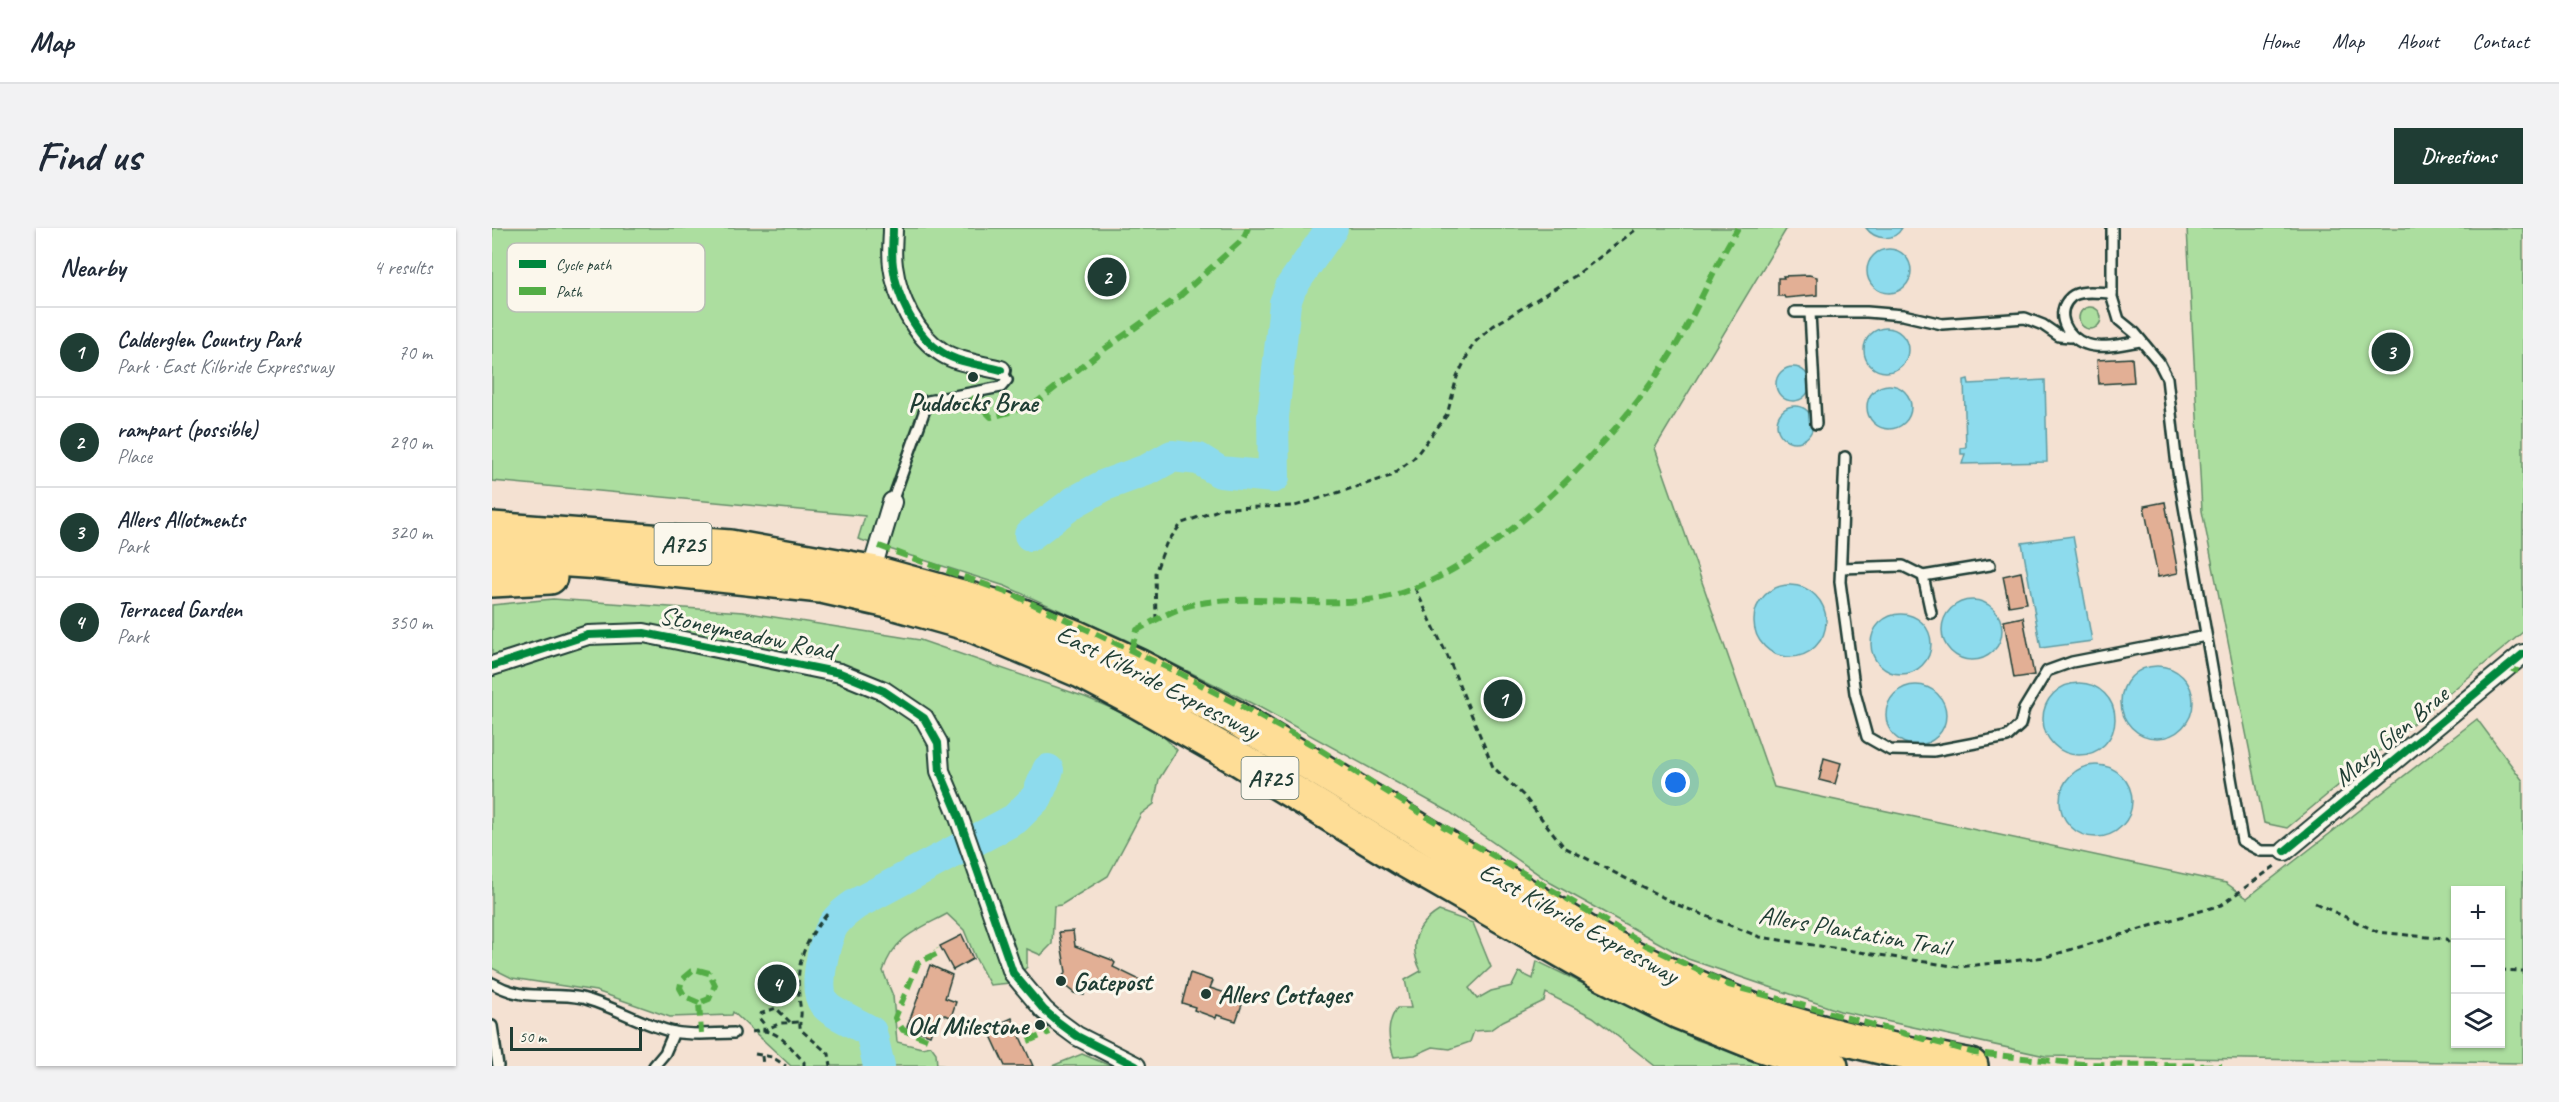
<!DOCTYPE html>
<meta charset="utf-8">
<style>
body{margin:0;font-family:Caveat,sans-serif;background:#f2f2f3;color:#1f2937}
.controls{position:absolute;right:18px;bottom:18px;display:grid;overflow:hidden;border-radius:0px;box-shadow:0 2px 4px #0004}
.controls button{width:54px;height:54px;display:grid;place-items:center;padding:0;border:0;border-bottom:2px solid #e0e1e3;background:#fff;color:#1f2937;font:30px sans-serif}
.scale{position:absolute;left:18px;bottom:15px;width:132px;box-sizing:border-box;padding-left:6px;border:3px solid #1f3d34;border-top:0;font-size:16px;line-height:21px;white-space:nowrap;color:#1f3d34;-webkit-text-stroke:4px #fbf7ec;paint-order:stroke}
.you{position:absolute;left:1184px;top:555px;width:21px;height:21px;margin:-15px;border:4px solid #fff;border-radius:50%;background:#1a73e8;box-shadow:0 0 0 9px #1a73e833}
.badge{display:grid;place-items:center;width:39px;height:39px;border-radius:50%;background:#1f3d34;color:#fff;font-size:20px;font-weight:700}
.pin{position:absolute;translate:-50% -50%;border:3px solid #fff;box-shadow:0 2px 6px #0006}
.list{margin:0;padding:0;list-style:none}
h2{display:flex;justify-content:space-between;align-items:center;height:78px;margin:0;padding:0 24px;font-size:26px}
h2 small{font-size:20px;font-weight:400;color:#747a83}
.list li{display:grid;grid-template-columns:39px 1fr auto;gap:18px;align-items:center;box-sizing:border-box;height:90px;padding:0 24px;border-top:2px solid #e0e1e3}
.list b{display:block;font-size:22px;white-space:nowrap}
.list p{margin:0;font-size:20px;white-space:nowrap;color:#747a83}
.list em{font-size:20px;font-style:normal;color:#747a83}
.icon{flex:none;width:33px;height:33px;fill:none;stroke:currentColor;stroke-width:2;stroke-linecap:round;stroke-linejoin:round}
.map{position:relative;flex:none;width:2031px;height:838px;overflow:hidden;border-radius:0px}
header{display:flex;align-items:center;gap:36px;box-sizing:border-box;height:84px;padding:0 30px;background:#fff;border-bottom:2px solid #e0e1e3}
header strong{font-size:28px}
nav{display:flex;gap:33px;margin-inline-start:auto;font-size:21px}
.intro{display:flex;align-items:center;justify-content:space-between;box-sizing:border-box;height:144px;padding:0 36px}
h1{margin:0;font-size:42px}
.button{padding:15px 27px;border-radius:0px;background:#1f3d34;color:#fff;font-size:21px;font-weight:700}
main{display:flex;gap:36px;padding:0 36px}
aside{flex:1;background:#fff;border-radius:0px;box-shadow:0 2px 4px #0004}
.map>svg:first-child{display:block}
</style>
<header>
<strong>Map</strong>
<nav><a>Home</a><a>Map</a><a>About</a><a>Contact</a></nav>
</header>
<div class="intro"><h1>Find us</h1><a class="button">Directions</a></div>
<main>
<aside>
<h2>Nearby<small>4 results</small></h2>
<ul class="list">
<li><span class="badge">1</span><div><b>Calderglen Country Park</b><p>Park · East Kilbride Expressway</p></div><em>70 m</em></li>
<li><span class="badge">2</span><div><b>rampart (possible)</b><p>Place</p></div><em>290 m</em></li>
<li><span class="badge">3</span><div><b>Allers Allotments</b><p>Park</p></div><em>320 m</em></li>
<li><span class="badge">4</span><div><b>Terraced Garden</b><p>Park</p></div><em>350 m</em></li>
</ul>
</aside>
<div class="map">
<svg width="2031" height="838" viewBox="0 0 2031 838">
<rect width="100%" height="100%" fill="#f4e1d2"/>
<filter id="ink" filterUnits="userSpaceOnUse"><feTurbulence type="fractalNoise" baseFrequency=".0167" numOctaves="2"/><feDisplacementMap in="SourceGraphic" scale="12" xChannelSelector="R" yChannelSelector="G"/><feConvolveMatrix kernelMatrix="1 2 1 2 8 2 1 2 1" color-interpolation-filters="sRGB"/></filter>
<g filter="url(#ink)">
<g fill="#acde9f" stroke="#668e6a" stroke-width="1.5" fill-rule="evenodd">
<path d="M0,0H1295L1163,220L1282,559L1734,655L1755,670L1985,491L2031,553V835L1553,828L1348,783L1196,731L1059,655L956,583L769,480L632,411L513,358L366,311L373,288L0,253ZM1964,662H2008V816H1964Z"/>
<polygon points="1695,0 2031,0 2031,404 1795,600 1772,595 1710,283"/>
<circle cx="1598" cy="90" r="11"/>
<path d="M61,371L251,384L428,412L593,469L661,498L685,522L667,551L662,576L649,586L616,648L569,677L562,678L560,716L549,727L535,721V739L518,755L498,757L484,731L472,702L455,686C425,702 402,709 391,743L401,768L405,814L430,820L439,818L444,825L445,837L456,838H299L241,784L240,787L178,789L104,763L20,750L0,740V377Z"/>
<path d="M947,683L981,695L999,739L977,760L985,771L999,763L1020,758L1027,744L1041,751L1045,733L1205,812L1283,838H1163L1101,789L1054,765L1052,773L1011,793L998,802L982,803L978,814L958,821L941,819L923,827L902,829C896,812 894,796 905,780H919L913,752L929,743C916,717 924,697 947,683Z"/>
<polygon points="590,826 619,838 560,838"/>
</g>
<g fill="#8ddbed" stroke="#619ca3" stroke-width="1.5">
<path d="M1374,0H1410C1402,14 1383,12 1374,0Z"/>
<circle cx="1397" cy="43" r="22"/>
<circle cx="1394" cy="122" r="22"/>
<circle cx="1301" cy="156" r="17"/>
<polygon points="1476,151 1477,156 1553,152 1555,234 1470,236 1473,226 1469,226 1469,220 1474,219 1472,152"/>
<circle cx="1397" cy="179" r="22"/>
<circle cx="1303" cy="196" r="18"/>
<polygon points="1581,308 1600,413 1549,420 1530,315"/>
<circle cx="1298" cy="393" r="36"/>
<circle cx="1480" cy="402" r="30"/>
<circle cx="1409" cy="416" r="30"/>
<circle cx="1665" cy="474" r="36"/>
<circle cx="1587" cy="491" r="36"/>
<circle cx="1424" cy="487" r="30"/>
<circle cx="1604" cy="573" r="36"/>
</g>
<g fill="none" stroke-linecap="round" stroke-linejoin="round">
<g stroke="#8ddbed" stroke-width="32">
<polyline points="538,307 582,274 613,257 657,241 680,228 707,231 728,244 782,249 781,189 793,75 799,59 840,0"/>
<path d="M387,838L379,804C367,796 339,785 332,775C321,761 332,719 338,703C343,691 354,683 364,676L523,591L545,569L556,542"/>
</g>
</g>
<g fill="#e2af95" stroke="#1f3d34" stroke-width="1.5">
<polygon points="1317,47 1325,49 1325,67 1293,70 1292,68 1286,68 1286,50 1292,50 1291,48"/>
<polygon points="1640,130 1642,154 1607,156 1605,132"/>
<polygon points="1673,274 1686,345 1666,349 1652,278"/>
<polygon points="1529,344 1535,375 1517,378 1511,348"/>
<polygon points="1531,389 1542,447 1522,450 1512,393"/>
<polygon points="1332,530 1349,535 1343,556 1327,552"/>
<polygon points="581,703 583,718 620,732 623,735 621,739 648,752 640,766 616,755 610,764 594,757 592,767 582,765 567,753 574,744 567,704"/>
<polygon points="470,707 481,731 461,742 448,718"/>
<polygon points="438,737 460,747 453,770 464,774 459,789 446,785 438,807 415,799"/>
<polygon points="698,745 721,753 718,760 752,771 744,793 725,787 724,790 702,782 703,779 690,775"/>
<polygon points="520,790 529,811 541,838 513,838 496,801"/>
</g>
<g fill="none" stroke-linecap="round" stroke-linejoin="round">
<g stroke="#1f3d34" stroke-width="14">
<g id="lane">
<polyline points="1620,0 1620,69 1627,92 1643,105 1667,134 1675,150 1685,238 1750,613 1769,623 1793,623"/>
<path d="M1620,65C1609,65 1588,61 1579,69C1561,85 1575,110 1594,116C1610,122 1633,115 1649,113"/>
<polyline points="1303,84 1375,84 1411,87 1450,96 1533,90 1551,97 1567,108 1578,109"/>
<polyline points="1318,85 1324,196"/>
<polyline points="1353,229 1348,354 1363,465 1375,509 1398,522 1441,523 1515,509 1528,497 1532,481 1555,443 1580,434 1714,408"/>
<polyline points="400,274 436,173 509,159 515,152 509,142"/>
<polyline points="1349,340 1411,338 1431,348 1498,337"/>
<polyline points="1431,348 1439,385"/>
<path d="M0,755C35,775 57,763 90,770C122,778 150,797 182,804C201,808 223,805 242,805"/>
<polyline points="0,798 6,838"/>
<polyline points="162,838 173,825 182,804"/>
</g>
</g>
<g stroke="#1f3d34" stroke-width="22">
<g id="street">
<path d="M401,0C401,12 399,25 401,38C405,69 423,108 451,125C467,135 491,137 509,142"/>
<polyline points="379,344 400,274"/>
<polyline points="0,438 96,407 152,405 348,445 392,463 432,490 446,515 448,543 464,581 521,745 552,782 566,794 585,808 644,838"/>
<polyline points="1793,623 2031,426"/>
</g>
</g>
<g stroke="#1f3d34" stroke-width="38">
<g id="highway">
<path d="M0,301L238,319L379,344L513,381L583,409L646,438L740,488L1110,714C1169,744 1229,772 1291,793C1353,812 1416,826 1479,838"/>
<polyline points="0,327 108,334 329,358 400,374 478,396 589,443 645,473 749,532 911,631 1113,747 1187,784 1269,817 1339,838"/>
<polyline points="0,352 58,349"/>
</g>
</g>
<g stroke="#1f3d34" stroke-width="3" stroke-dasharray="6 4.5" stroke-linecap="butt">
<polyline points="923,360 955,427 1001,539 1031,567 1072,619 1186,677 1268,709 1467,739 1554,729 1729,677 1783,638"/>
<polyline points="664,392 663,345 674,316 690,295 732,280 803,278 899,248 922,230 955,187 965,149 981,116 1001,98 1083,48 1146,0"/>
<polyline points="1823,675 1886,704 1954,711 1964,723"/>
<path d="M335,686C308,719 302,742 309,783C310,790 306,795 309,802L337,826L339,838"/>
<polyline points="2008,742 2031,743"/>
<polyline points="298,794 284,780 268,786 267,790 272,796 272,802 289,795 308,794"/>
<path d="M260,804C285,798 296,817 312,834V838"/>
<polyline points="263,826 280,829 294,838"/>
<polyline points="270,828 271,838"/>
</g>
<use href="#lane" stroke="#fbf7ec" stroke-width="9"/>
<use href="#street" stroke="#fbf7ec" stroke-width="18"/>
<use href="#highway" stroke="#fedd96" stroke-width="33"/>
<g stroke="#52ad45" stroke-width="6" stroke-dasharray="12 6" stroke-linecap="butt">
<polyline points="479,169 499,189 540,178 607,125 688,68 751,11 756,0"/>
<polyline points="387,318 522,367 689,446 819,516 932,587 1154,717 1237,757 1483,825 1590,836 1730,838"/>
<path d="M639,422L645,402C662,393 680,382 699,377C759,364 823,381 884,371C990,354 1126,212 1180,124C1205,84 1221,40 1246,0"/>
<polyline points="2015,439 2031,445"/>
<polyline points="207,775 193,769 188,760 190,751 202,741 217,745 223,757 217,771 207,775 209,805"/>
<polyline points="435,811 411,802 403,790 426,735 446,725 444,721"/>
<polyline points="536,813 558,804"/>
</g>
<g stroke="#fbf7ec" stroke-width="11">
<g id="cycleway">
<path d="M401,0C401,12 399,25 401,38C405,69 423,108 451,125C467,135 491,137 509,142"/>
<polyline points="0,438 96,407 152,405 348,445 392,463 432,490 446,515 448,543 464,581 521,745 552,782 566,794 585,808 644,838"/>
<polyline points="1793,623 2031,426"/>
</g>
</g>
<use href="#cycleway" stroke="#00873e" stroke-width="8"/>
</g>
</g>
<g fill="#1f3d34" stroke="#fbf7ec" stroke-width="2">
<circle cx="481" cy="149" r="6"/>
<circle cx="569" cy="753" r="6"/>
<circle cx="714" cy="766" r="6"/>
<circle cx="548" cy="797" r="6"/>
</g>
<g text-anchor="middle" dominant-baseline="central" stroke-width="6" stroke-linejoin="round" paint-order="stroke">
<g fill="#fbf7ec" stroke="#61756b" stroke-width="1.5">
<rect x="162.5" y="295" width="57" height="42" rx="4.5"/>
<rect x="749.5" y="529" width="57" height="42" rx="4.5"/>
</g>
<g font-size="24" font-weight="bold" fill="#1f3d34">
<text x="191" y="316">A725</text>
<text x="778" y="550">A725</text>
</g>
<g font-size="26" font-weight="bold" fill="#1f3d34" stroke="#fbf7ec" text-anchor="start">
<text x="481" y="174" text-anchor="middle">Puddocks Brae</text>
<text x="581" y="753">Gatepost</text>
<text x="726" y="766">Allers Cottages</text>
<text x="536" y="797" text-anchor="end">Old Milestone</text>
</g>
<g font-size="26" fill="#1f3d34" stroke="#fbf7ec">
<text transform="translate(255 405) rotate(12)">Stoneymeadow Road</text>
<text transform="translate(666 454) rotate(27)">East Kilbride Expressway</text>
<text transform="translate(1899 508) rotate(-40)">Mary Glen Brae</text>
<text transform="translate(1087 695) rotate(29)">East Kilbride Expressway</text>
<text transform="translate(1362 703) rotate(10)">Allers Plantation Trail</text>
</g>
</g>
<rect x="15" y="15" width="198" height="69" rx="9" fill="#fbf7ec" stroke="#b9bfb5" stroke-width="1.5"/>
<rect x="27" y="32" width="27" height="8" fill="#00873e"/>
<rect x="27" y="59" width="27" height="8" fill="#52ad45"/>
<g font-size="16" fill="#1f3d34">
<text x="64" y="42">Cycle path</text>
<text x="64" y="69">Path</text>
</g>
</svg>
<div class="controls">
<button>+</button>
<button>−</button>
<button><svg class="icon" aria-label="layers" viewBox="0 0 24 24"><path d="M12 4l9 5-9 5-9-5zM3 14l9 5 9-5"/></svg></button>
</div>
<div class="scale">50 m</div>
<div class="you"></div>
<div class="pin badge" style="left:1011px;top:471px">1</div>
<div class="pin badge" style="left:615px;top:49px">2</div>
<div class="pin badge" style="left:1899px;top:124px">3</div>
<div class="pin badge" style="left:285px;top:756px">4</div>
</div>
</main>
